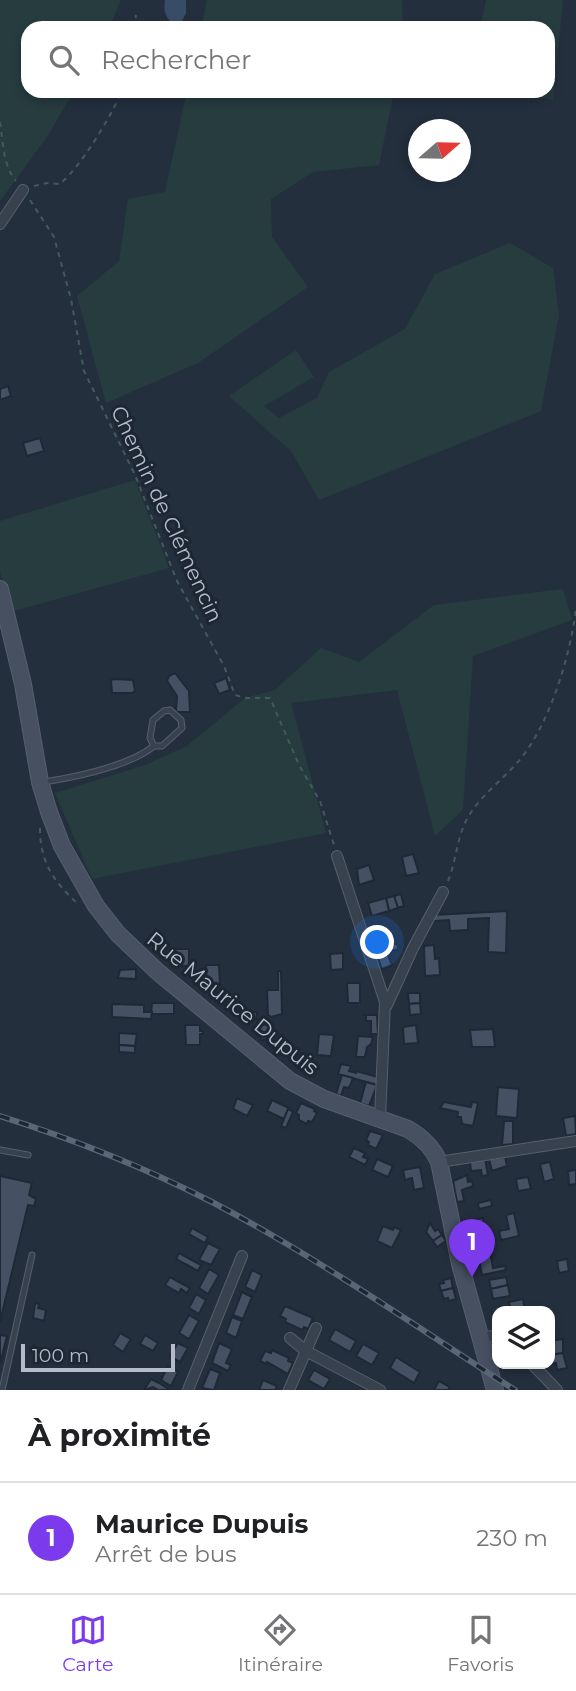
<!DOCTYPE html>
<html lang="fr">
<meta charset="utf-8">
<style>
body{margin:0;font-family:Montserrat,sans-serif;background:#f6f6f6;color:#202124}
.controls{position:absolute;right:21px;bottom:21px;display:grid;overflow:hidden;border-radius:14px;box-shadow:0 4px 10px #0003}
.controls button{width:63px;height:63px;display:grid;place-items:center;padding:0;border:0;border-bottom:2px solid #e0e0e0;background:#fff;color:#202124;font:35px sans-serif}
.compass{position:absolute;left:408px;top:119px;width:63px;height:63px;border-radius:50%;background:#fff;box-shadow:0 4px 10px #0003;rotate:70deg}
.scale{position:absolute;left:21px;bottom:18px;width:154px;box-sizing:border-box;padding-left:7px;border:4px solid #b4bcc9;border-top:0;font-size:19px;line-height:24px;white-space:nowrap;color:#b4bcc9;-webkit-text-stroke:5px #1d2633;paint-order:stroke}
.you{position:absolute;left:378px;top:943px;width:24px;height:24px;margin:-18px;border:5px solid #fff;border-radius:50%;background:#1a73e8;box-shadow:0 0 0 10px #1a73e833}
.badge{display:grid;place-items:center;width:46px;height:46px;border-radius:50%;background:#7c3aed;color:#fff;font-size:23px;font-weight:700}
.pin{position:absolute;translate:-50% -58px;filter:drop-shadow(0 2px 4px #0008)}
.pin::after{content:'';position:absolute;top:37px;width:24px;height:21px;background:inherit;clip-path:polygon(0 0,100% 0,50% 100%)}
.list{margin:0;padding:0;list-style:none}
h2{display:flex;justify-content:space-between;align-items:center;height:91px;margin:0;padding:0 28px;font-size:30px}
h2 small{font-size:23px;font-weight:400;color:#757577}
.list li{display:grid;grid-template-columns:46px 1fr auto;gap:21px;align-items:center;box-sizing:border-box;height:112px;padding:0 28px;border-top:2px solid #e0e0e0}
.list b{display:block;font-size:26px;white-space:nowrap}
.list p{margin:0;font-size:23px;white-space:nowrap;color:#757577}
.list em{font-size:23px;font-style:normal;color:#757577}
.icon{flex:none;width:38px;height:38px;fill:none;stroke:currentColor;stroke-width:2;stroke-linecap:round;stroke-linejoin:round}
.map{position:relative;flex:none;width:576px;height:1390px;overflow:hidden}
.search{position:absolute;background:#fff;box-shadow:0 4px 10px #0003;left:21px;right:21px;top:21px;height:77px;display:flex;align-items:center;gap:18px;box-sizing:border-box;padding:0 24px;border-radius:21px;color:#757577;font-size:26px}
.sheet{height:203px;background:#fff}
nav{display:flex;justify-content:space-around;align-items:center;box-sizing:border-box;height:98px;border-top:2px solid #e0e0e0;background:#fff;font-size:19px;color:#757577}
nav a{display:grid;justify-items:center;gap:4px}
nav .on{color:#7c3aed}
.map>svg:first-child{display:block}
</style>
<div class="map">
<svg width="576" height="1390" viewBox="0 0 576 1390">
<rect width="100%" height="100%" fill="#242f3e"/>
<g fill="#263c3f">
<polygon points="0,0 121,0 109,28 28,28 28,91 74,91 47,137 0,201"/>
<polygon points="207,0 402,0 403,28 201,28"/>
<polygon points="486,0 563,0 553,100 509,91 548,91 548,28 480,28"/>
<polygon points="187,91 394,91 379,165 313,172 271,199 272,237 308,287 198,363 106,403 77,296 119,261 128,199 165,192"/>
<polygon points="510,243 553,268 559,315 541,411 319,500 291,451 229,396 296,350 314,377 264,406 279,418 317,398 329,372 405,329 435,274"/>
<polygon points="135,480 169,568 14,611 0,572 0,521"/>
<polygon points="563,589 572,620 473,656 463,810 435,836 397,690 291,703 326,833 92,879 55,793 145,765 187,746 245,698 275,690 321,648 359,662 434,605"/>
</g>
<path fill="#394c67" d="M165,0H186V13L181,23L175,26C166,18 163,12 165,0Z"/>
<g fill="#455162" stroke="#1f2835" stroke-width="2">
<polygon points="8,386 11,396 0,400 0,389"/>
<polygon points="40,438 44,451 27,456 23,443"/>
<polygon points="175,673 189,691 190,712 176,712 177,696 167,681 169,676"/>
<polygon points="226,678 230,690 219,694 214,683"/>
<polygon points="114,679 133,680 135,691 132,693 112,693 111,680"/>
<polygon points="413,854 419,873 406,876 402,857"/>
<polygon points="369,865 374,880 359,885 357,869"/>
<polygon points="401,894 404,906 398,908 394,896"/>
<polygon points="394,896 398,908 389,911 386,898"/>
<polygon points="386,898 389,911 372,916 368,903"/>
<polygon points="507,911 506,953 488,952 489,918 468,919 468,930 450,931 449,920 434,921 434,915"/>
<polygon points="398,944 398,950 390,950 391,954 388,955 392,965 382,969 376,953 386,949 384,945"/>
<polygon points="434,945 435,959 439,958 440,975 425,976 424,946"/>
<polygon points="175,949 189,949 189,966 176,966"/>
<polygon points="343,953 343,969 331,970 330,954"/>
<polygon points="206,965 219,965 220,986 207,986"/>
<polygon points="136,969 136,979 118,978 120,970"/>
<polygon points="278,971 281,971 282,1014 271,1017 268,1015 267,990 278,990"/>
<polygon points="347,983 360,983 360,1003 348,1003"/>
<polygon points="408,993 420,993 420,1003 409,1004"/>
<polygon points="152,1003 174,1003 174,1014 151,1014"/>
<polygon points="420,1003 421,1014 410,1015 409,1004"/>
<polygon points="112,1004 144,1005 144,1012 152,1012 151,1019 112,1017"/>
<polygon points="242,1012 257,1012 256,1019 242,1019"/>
<polygon points="362,1015 377,1015 378,1034 371,1034 371,1021 366,1021 366,1015"/>
<polygon points="272,1024 273,1039 261,1040 260,1025"/>
<polygon points="185,1025 200,1025 200,1031 203,1031 203,1034 200,1034 200,1045 186,1045"/>
<polygon points="416,1025 418,1043 404,1044 403,1027"/>
<polygon points="493,1029 495,1047 472,1047 470,1030"/>
<polygon points="119,1033 137,1034 135,1046 119,1045"/>
<polygon points="319,1034 334,1035 331,1056 317,1055"/>
<polygon points="358,1036 373,1037 371,1044 367,1047 365,1057 356,1057"/>
<polygon points="119,1045 135,1046 135,1053 119,1052"/>
<polygon points="341,1064 351,1066 349,1071 356,1073 356,1071 378,1077 377,1085 338,1074"/>
<polygon points="342,1075 353,1078 349,1088 344,1087 341,1096 336,1094"/>
<polygon points="366,1082 377,1085 369,1106 360,1103"/>
<polygon points="498,1087 519,1089 517,1118 496,1116"/>
<polygon points="237,1098 253,1105 247,1116 233,1109"/>
<polygon points="272,1100 289,1108 284,1119 267,1111"/>
<polygon points="444,1102 471,1107 472,1102 478,1103 473,1126 462,1124 461,1117 457,1117 458,1112 440,1108"/>
<polygon points="301,1103 315,1109 314,1111 317,1113 312,1122 308,1121 307,1124 299,1120 299,1115 296,1113"/>
<polygon points="288,1109 293,1112 286,1128 281,1126"/>
<polygon points="575,1116 576,1134 566,1136 563,1118"/>
<polygon points="504,1121 513,1121 513,1144 502,1145"/>
<polygon points="370,1131 383,1135 376,1149 368,1145 369,1142 366,1140"/>
<polygon points="354,1148 365,1153 363,1157 368,1159 365,1165 349,1157"/>
<polygon points="505,1157 507,1166 492,1171 489,1159"/>
<polygon points="377,1159 393,1166 388,1177 372,1170"/>
<polygon points="485,1159 488,1175 482,1176 481,1170 471,1171 470,1162"/>
<polygon points="550,1162 554,1179 544,1182 540,1164"/>
<polygon points="420,1167 424,1188 414,1190 412,1178 405,1180 403,1170"/>
<polygon points="576,1170 576,1184 569,1185 568,1171"/>
<polygon points="467,1175 468,1182 472,1181 473,1186 462,1190 464,1201 457,1202 453,1181"/>
<polygon points="0,1176 32,1183 29,1195 36,1199 34,1206 28,1205 0,1322"/>
<polygon points="528,1177 531,1189 518,1191 516,1179"/>
<polygon points="491,1200 492,1206 479,1209 478,1203"/>
<polygon points="514,1213 519,1236 501,1240 499,1231 509,1229 506,1215"/>
<polygon points="483,1218 484,1224 477,1226 480,1237 470,1239 466,1221"/>
<polygon points="430,1223 435,1231 438,1229 442,1235 433,1241 426,1232"/>
<polygon points="383,1226 393,1230 394,1227 401,1230 392,1248 377,1241"/>
<polygon points="192,1228 208,1237 205,1243 189,1234"/>
<polygon points="442,1235 446,1241 437,1247 433,1241"/>
<polygon points="208,1243 220,1249 211,1265 199,1260"/>
<polygon points="490,1251 493,1268 505,1266 506,1270 482,1275 478,1254"/>
<polygon points="179,1253 201,1265 198,1271 176,1259"/>
<polygon points="567,1259 569,1271 559,1273 557,1261"/>
<polygon points="209,1269 219,1275 208,1294 199,1288"/>
<polygon points="252,1270 262,1275 255,1292 245,1287"/>
<polygon points="170,1277 190,1288 187,1293 181,1289 179,1293 165,1285"/>
<polygon points="506,1277 508,1285 491,1289 489,1280"/>
<polygon points="451,1278 453,1288 441,1291 439,1284 444,1283 443,1280"/>
<polygon points="508,1285 510,1296 493,1299 491,1289"/>
<polygon points="453,1288 456,1299 449,1301 448,1298 444,1299 441,1291"/>
<polygon points="242,1292 252,1297 243,1319 233,1315"/>
<polygon points="196,1294 206,1300 199,1314 189,1308"/>
<polygon points="523,1299 525,1310 511,1311 509,1302"/>
<polygon points="35,1303 39,1304 38,1308 46,1310 44,1321 33,1318"/>
<polygon points="285,1306 313,1318 308,1329 304,1327 302,1330 285,1322 286,1319 280,1316"/>
<polygon points="189,1315 199,1321 189,1339 179,1333"/>
<polygon points="232,1317 242,1321 236,1338 226,1333"/>
<polygon points="335,1329 356,1341 350,1352 329,1340"/>
<polygon points="120,1333 131,1339 123,1352 113,1345"/>
<polygon points="0,1335 7,1336 0,1364"/>
<polygon points="145,1335 158,1343 153,1351 140,1344"/>
<polygon points="563,1339 563,1353 550,1355 550,1341"/>
<polygon points="178,1343 188,1348 180,1362 170,1356"/>
<polygon points="219,1343 232,1349 226,1363 231,1365 228,1371 212,1363"/>
<polygon points="363,1344 379,1353 372,1365 356,1356"/>
<polygon points="272,1350 289,1358 288,1361 293,1363 288,1374 267,1362 266,1364 260,1361 265,1351 271,1353"/>
<polygon points="563,1353 567,1368 557,1370 556,1363 548,1364 547,1364 550,1364 550,1355"/>
<polygon points="396,1357 420,1372 414,1383 390,1368"/>
<polygon points="168,1366 178,1372 171,1386 161,1380"/>
<polygon points="210,1369 220,1373 214,1390 202,1388"/>
<polygon points="314,1370 330,1379 324,1389 308,1380"/>
<polygon points="151,1379 159,1383 170,1390 158,1390 153,1387 144,1390"/>
<polygon points="263,1380 277,1386 275,1390 259,1390"/>
<polygon points="439,1381 450,1387 448,1390 434,1390"/>
</g>
<g fill="none" stroke-linecap="round" stroke-linejoin="round">
<g stroke="#565f6c" stroke-width="7">
<g id="lane">
<polygon points="170,710 181,720 182,728 162,746 154,746 150,738 153,720 164,711"/>
<path d="M44,782C75,777 129,766 154,746"/>
<polyline points="0,1150 28,1155"/>
<polyline points="2,1390 32,1255"/>
</g>
</g>
<g stroke="#565f6c" stroke-width="12">
<g id="street">
<polyline points="0,224 23,190"/>
<polyline points="337,856 385,1002 380,1119"/>
<polyline points="387,1005 413,948 443,892"/>
<polyline points="439,1162 576,1141"/>
<polyline points="479,1337 497,1336"/>
<polyline points="290,1338 306,1351 380,1390"/>
<polyline points="532,1364 557,1390"/>
<polyline points="188,1390 242,1256"/>
<polyline points="289,1390 316,1328"/>
</g>
</g>
<g stroke="#565f6c" stroke-width="18">
<path id="secondary" d="M0,589L23,684L40,782L49,812L62,846L96,906L118,934L158,972L290,1081L324,1099L408,1129C422,1137 433,1148 439,1162L460,1264L495,1390"/>
</g>
<g stroke="#44595c" stroke-width="2" stroke-dasharray="5 5" stroke-linecap="butt">
<polyline points="134,28 136,15"/>
<path d="M0,122C3,141 3,166 16,181"/>
<path d="M34,186L47,183L60,184C82,165 110,118 122,91"/>
<polyline points="30,200 54,237 71,299 84,371 135,475 177,581 224,666 235,695 245,698 270,698 299,765 320,801 334,845"/>
<path d="M40,828C40,862 53,881 78,904"/>
<path d="M448,881C456,862 457,837 467,819C479,797 500,782 517,763C549,727 570,657 576,609"/>
</g>
<use href="#lane" stroke="#38414e" stroke-width="5"/>
<use href="#street" stroke="#38414e" stroke-width="10"/>
<use href="#secondary" stroke="#465061" stroke-width="16"/>
<g stroke="#5a6575" stroke-width="6">
<path id="rail" d="M0,1116C73,1139 144,1167 212,1202C317,1257 415,1326 515,1390"/>
</g>
<use href="#rail" stroke="#1d2633" stroke-width="3.5" stroke-dasharray="10" stroke-linecap="butt"/>
</g>
<g text-anchor="middle" dominant-baseline="central" stroke-width="6" stroke-linejoin="round" paint-order="stroke">
<g font-size="21" fill="#b4bcc9" stroke="#1d2633">
<text transform="translate(167 514) rotate(65)">Chemin de Clémencin</text>
<text transform="translate(233 1003) rotate(39)">Rue Maurice Dupuis</text>
</g>
</g>
</svg>
<div class="controls">
<button><svg class="icon" aria-label="layers" viewBox="0 0 24 24"><path d="M12 4l9 5-9 5-9-5zM3 14l9 5 9-5"/></svg></button>
</div>
<svg class="compass" viewBox="-18 -18 36 36"><path d="M0-13l5 13h-10z" fill="#e53935"/><path d="M0 13l5-13h-10z" fill="#757577"/></svg>
<div class="scale">100 m</div>
<div class="you"></div>
<div class="pin badge" style="left:472px;top:1277px">1</div>
<div class="search"><svg class="icon" aria-label="search" viewBox="0 0 24 24"><circle cx="10" cy="10" r="6"/><path d="M15 15l6 6"/></svg>Rechercher</div>
</div>
<section class="sheet">
<h2>À proximité<small></small></h2>
<ul class="list">
<li><span class="badge">1</span><div><b>Maurice Dupuis</b><p>Arrêt de bus</p></div><em>230 m</em></li>
</ul>
</section>
<nav>
<a class="on"><svg class="icon" aria-label="map" viewBox="0 0 24 24"><path d="M3 6l6-2 6 2 6-2v14l-6 2-6-2-6 2zM9 4v14M15 6v14"/></svg>Carte</a>
<a><svg class="icon" aria-label="directions" viewBox="0 0 24 24"><path d="M12 3l9 9-9 9-9-9zM9 14v-3h6M13 9l2 2-2 2"/></svg>Itinéraire</a>
<a><svg class="icon" aria-label="saved" viewBox="0 0 24 24"><path d="M7 4h10v16l-5-4-5 4z"/></svg>Favoris</a>
</nav>
